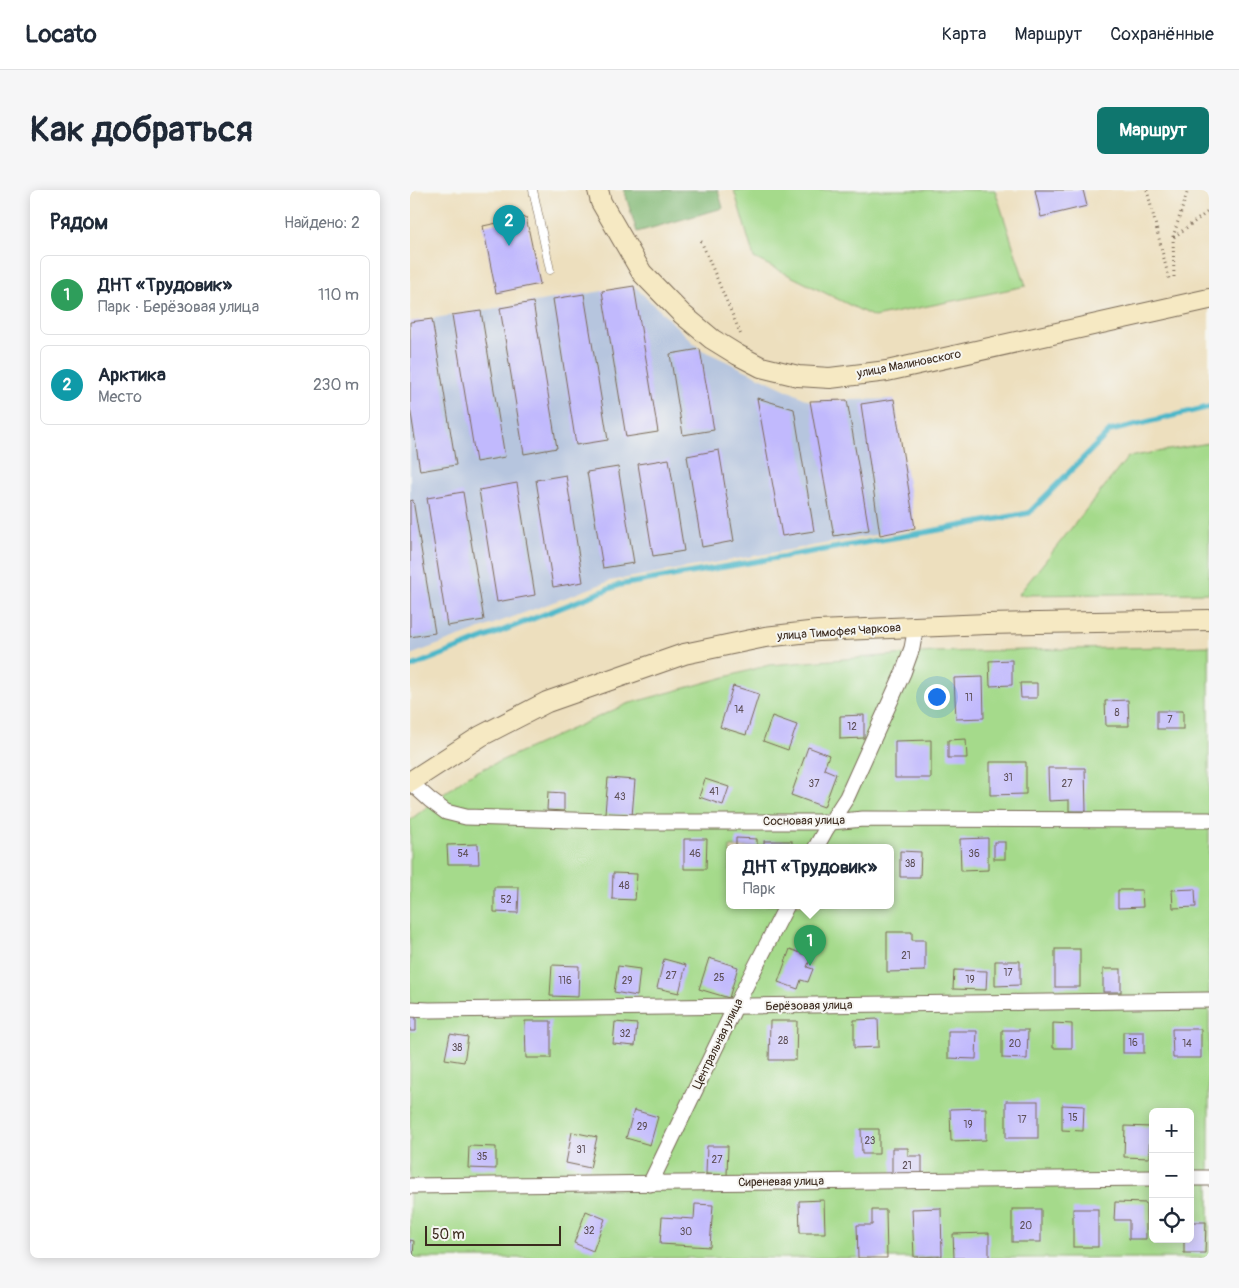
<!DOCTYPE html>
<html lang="ru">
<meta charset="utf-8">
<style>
body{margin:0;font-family:Pangolin,sans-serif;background:#f6f6f7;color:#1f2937}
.controls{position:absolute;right:15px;bottom:15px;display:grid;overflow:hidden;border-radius:8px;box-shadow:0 2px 12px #0003}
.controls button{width:45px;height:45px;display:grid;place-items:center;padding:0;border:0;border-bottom:1px solid #e0e1e3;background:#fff;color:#1f2937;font:25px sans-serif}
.scale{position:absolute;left:15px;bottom:12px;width:136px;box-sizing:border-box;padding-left:5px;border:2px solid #3b2a1e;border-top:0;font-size:14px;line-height:18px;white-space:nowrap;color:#3b2a1e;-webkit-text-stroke:4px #f6f6f2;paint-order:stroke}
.you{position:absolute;left:526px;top:506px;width:18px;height:18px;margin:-12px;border:4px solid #fff;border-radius:50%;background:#1a73e8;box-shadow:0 0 0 8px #1a73e833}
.badge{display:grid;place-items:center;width:32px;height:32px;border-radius:50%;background:#0f766e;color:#fff;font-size:16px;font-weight:700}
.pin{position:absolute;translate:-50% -41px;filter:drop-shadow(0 1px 2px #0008)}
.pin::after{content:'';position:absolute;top:26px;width:18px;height:15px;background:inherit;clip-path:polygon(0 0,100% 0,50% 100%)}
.popup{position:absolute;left:316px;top:654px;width:168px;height:65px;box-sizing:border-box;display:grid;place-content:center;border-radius:8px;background:#fff;filter:drop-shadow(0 1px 4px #0005);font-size:16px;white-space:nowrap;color:#747a83}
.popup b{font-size:19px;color:#1f2937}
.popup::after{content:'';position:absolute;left:50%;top:100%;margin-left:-10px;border:10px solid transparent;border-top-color:#fff}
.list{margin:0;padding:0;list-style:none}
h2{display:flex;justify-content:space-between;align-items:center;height:65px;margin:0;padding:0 20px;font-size:21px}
h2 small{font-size:16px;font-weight:400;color:#747a83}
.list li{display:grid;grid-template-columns:32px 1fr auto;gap:15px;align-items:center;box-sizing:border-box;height:80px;margin:0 10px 10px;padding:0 10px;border:1px solid #e0e1e3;border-radius:8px}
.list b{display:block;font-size:19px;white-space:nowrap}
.list p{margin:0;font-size:16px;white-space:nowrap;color:#747a83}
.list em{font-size:16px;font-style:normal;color:#747a83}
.icon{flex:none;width:28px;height:28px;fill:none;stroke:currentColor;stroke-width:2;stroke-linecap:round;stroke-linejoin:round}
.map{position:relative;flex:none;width:799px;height:1068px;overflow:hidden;border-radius:8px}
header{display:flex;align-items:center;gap:30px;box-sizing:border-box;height:70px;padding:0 25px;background:#fff;border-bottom:1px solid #e0e1e3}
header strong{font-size:24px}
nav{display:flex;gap:28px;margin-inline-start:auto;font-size:18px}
.intro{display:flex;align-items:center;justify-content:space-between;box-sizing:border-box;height:120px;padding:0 30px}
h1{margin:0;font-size:35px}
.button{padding:12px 22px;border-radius:8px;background:#0f766e;color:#fff;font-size:18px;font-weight:700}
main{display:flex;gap:30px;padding:0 30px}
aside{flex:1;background:#fff;border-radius:8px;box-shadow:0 2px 12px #0003}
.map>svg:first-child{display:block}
</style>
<header>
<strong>Locato</strong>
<nav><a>Карта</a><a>Маршрут</a><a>Сохранённые</a></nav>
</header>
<div class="intro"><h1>Как добраться</h1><a class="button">Маршрут</a></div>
<main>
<aside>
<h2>Рядом<small>Найдено: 2</small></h2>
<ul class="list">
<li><span class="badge" style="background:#2e9e5b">1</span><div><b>ДНТ «Трудовик»</b><p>Парк · Берёзовая улица</p></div><em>110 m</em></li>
<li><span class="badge" style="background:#0f9aa8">2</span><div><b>Арктика</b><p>Место</p></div><em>230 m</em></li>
</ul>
</aside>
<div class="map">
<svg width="799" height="1068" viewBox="0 0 799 1068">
<rect width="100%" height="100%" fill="#f6f6f2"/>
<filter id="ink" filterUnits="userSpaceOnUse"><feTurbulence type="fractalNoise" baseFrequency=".02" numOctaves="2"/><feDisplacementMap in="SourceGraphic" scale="10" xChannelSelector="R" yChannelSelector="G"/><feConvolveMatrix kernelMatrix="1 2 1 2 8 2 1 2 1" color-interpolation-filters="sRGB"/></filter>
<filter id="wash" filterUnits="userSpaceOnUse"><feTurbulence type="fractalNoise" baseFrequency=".0096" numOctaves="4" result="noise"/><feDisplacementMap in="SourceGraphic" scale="20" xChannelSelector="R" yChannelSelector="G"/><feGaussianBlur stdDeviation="1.12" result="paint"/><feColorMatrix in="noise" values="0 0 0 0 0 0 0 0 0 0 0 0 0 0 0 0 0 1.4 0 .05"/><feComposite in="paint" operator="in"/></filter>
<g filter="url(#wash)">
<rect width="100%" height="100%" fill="#eddfbe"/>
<polygon fill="#b6c5de" points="224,96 290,159 400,211 484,209 505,338 200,391 0,465 0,132"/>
<g fill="#a5da8b" stroke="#708254" fill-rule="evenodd">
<polygon points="324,0 585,0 616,96 464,127 344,68"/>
<polygon points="799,253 799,403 608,405 718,267"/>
<path d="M799,456V1068H0V630L57,586L217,514L359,475L524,462ZM320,657H480V715H320ZM743,922H780V1049H743Z"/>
</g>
<polygon fill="#84ba77" stroke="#60724a" points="214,0 308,0 313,18 227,42"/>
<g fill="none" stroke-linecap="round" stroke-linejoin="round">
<polyline stroke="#4cb7c9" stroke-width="5.5" points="0,477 209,395 517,342 619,323 700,241 799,217"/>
</g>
<g id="blocks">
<g fill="#c1b9fd">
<polygon points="625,0 673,0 677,16 631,27"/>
<polygon points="116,27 130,94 86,103 73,36"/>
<polygon points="224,96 248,242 216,247 192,101"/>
<polygon points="174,104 198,250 166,255 143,109"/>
<polygon points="123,112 147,258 114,264 90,118"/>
<polygon points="71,121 95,267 66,272 42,125"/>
<polygon points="22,129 46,275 10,281 0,217 0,132"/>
<polygon points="290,159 304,240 273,245 260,164"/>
<polygon points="347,208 384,219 404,341 372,346"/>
<polygon points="484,209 505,338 470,345 451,214"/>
<polygon points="437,210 459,340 424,346 400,211"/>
<polygon points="309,260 324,351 292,357 277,266"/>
<polygon points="259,269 274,361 243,366 228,274"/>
<polygon points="208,277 224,373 193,378 177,282"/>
<polygon points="156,285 173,392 143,397 126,290"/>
<polygon points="107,293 125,405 87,412 69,300"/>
<polygon points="53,302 74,430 37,436 17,308"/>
<polygon points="3,310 25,443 0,447 0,311"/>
<polygon points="602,470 602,495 580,496 579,471"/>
<polygon points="573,487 574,528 546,529 544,488"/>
<polygon points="610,493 627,493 627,508 611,508"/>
<polygon points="323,496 349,504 336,545 310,537"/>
<polygon points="718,510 719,536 696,536 695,511"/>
<rect x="747" y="521" width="26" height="18"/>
<polygon points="454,525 454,548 430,549 430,526"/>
<polygon points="362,526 387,535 378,560 353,551"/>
<polygon points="556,549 557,568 538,568 538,550"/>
<polygon points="521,550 521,588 485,588 485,551"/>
<polygon points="398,557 419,565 414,579 426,584 414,617 381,605"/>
<polygon points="580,572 616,572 616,604 580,605"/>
<polygon points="638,578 675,578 676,621 659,621 659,610 639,611"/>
<polygon points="198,588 225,590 222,626 195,623"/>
<polygon points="295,589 319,597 313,615 289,607"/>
<polygon points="138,602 154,603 154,621 137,620"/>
<polygon points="326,648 347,649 347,657 326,657"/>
<polygon points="578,648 578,680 551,681 550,649"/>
<polygon points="274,649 297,649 296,679 274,679"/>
<rect x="354" y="651" width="28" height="6"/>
<rect x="584" y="652" width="11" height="17"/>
<polygon points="68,654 69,674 38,674 37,655"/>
<polygon points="490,661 511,662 510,687 490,687"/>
<polygon points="203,683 227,684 225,710 202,709"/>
<polygon points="84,697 109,697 108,723 84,722"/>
<polygon points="785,699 786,717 763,718 762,700"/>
<polygon points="708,700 732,700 733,717 708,718"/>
<polygon points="477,742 502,742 502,750 515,750 515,781 477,782"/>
<polygon points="380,759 401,767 397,777 403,779 398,792 391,790 388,799 368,792"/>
<rect x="645" y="759" width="25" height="38"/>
<polygon points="299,768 328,777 319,808 289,799"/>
<polygon points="254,769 276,775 269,803 247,798"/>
<polygon points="585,771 610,771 610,795 585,796"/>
<polygon points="142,775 169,776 168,807 140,806"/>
<polygon points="208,776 230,779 227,806 204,802"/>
<rect x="693" y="779" width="18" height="23"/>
<polygon points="544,780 577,781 576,800 543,799"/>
<polygon points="0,826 6,827 6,841 0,841"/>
<polygon points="468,829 469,857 444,858 444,830"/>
<polygon points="115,831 141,831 141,868 116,868"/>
<polygon points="360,831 387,831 386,870 359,870"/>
<polygon points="205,832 227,834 225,856 203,854"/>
<polygon points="643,833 662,834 662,858 643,858"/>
<polygon points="762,839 791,839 791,868 763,868"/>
<polygon points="592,840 618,840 617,869 592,868"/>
<polygon points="538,841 567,841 566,869 538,868"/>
<rect x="713" y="842" width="21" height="21"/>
<polygon points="40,844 58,847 54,872 35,869"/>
<rect x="596" y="911" width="32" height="37"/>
<polygon points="652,915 674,916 673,941 652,940"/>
<polygon points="576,918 576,950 541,951 540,919"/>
<polygon points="224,920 248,927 240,955 216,948"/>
<polygon points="715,936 740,937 739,968 714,967"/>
<polygon points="451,939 469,939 469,964 452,964"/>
<polygon points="162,942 187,947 180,978 156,973"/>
<polygon points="59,956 86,957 86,979 58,978"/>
<polygon points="297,956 318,956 317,985 296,984"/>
<polygon points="482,958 498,958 498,966 512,966 512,985 482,986"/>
<polygon points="414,1010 415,1043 390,1043 389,1011"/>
<polygon points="705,1012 736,1013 736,1049 719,1049 719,1030 704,1030"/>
<polygon points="285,1014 303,1015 300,1057 250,1054 252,1027 284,1029"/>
<polygon points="531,1018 532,1066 504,1067 502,1019"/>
<rect x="602" y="1019" width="29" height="33"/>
<rect x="663" y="1019" width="25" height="38"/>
<polygon points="462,1020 476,1020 477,1068 448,1068 447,1035 462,1035"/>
<polygon points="176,1021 195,1029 183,1061 164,1053"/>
<polygon points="780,1032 796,1032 795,1063 774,1063 774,1049 780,1049"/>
<polygon points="579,1043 579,1068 544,1068 543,1044"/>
<polygon points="0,1050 4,1051 3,1068 0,1068"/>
</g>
</g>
</g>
<g filter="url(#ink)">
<use href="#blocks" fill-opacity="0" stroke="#796956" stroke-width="1"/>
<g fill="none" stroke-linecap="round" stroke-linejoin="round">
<g stroke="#796956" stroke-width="9">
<polyline id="lane" points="123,0 140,80"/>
</g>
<g stroke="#796956" stroke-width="17">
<g id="street">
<polyline points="0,592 20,610 36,622 56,627 231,632 421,632 453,629 799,630"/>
<polyline points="406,657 415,641 437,607 493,483 502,458 506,436"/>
<polyline points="0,819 19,820 799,810"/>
<polyline points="780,988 799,988"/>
<polyline points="240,994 325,817 377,715"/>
<polyline points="0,996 743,988"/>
</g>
</g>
<g stroke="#796956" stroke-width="22">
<g id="secondary">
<polyline points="188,0 191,12 232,83 272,124 302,149 328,165 351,177 388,186 420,188 477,181 799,109"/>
<polyline points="0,592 71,546 137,512 274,464 355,447 408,441 577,434 799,430"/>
</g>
</g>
<g stroke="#796956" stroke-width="3" stroke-dasharray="1 4" stroke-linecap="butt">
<polyline points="737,0 759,89"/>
<polyline points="764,47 799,21"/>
<polyline points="291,51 331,145"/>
<polyline points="764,87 763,47 778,0"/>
</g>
<use href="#lane" stroke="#fff" stroke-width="8"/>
<use href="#street" stroke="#fff" stroke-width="15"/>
<use href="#secondary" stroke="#f6e9c3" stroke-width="20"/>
</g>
</g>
<g text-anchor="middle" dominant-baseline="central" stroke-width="4" stroke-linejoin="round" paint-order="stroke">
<g font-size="10" fill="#5c4e56">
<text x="559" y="508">11</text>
<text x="329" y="520">14</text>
<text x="707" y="523">8</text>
<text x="760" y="530">7</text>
<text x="442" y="537">12</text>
<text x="598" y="588">31</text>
<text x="404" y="594">37</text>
<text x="657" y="594">27</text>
<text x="304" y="602">41</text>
<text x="210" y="607">43</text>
<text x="53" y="664">54</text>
<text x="285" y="664">46</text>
<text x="564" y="664">36</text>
<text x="500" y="674">38</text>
<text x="214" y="696">48</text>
<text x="96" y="710">52</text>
<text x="496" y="766">21</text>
<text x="598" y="783">17</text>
<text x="261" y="786">27</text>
<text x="309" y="788">25</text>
<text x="560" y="790">19</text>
<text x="155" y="791">116</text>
<text x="217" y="791">29</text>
<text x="215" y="844">32</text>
<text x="373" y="851">28</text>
<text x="723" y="853">16</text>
<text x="605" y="854">20</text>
<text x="777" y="854">14</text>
<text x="47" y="858">38</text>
<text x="663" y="928">15</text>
<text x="612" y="930">17</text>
<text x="558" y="935">19</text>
<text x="232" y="937">29</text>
<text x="460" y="951">23</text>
<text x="171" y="960">31</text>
<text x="72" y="967">35</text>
<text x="307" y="970">27</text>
<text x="497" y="976">21</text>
<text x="616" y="1036">20</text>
<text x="179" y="1041">32</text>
<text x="276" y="1042">30</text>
</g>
<g font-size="12" fill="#3b2a1e" stroke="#f6f6f2">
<text transform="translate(499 174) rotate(-11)">улица Малиновского</text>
<text transform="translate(429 442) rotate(-4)">улица Тимофея Чаркова</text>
<text transform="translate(394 631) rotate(-1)">Сосновая улица</text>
<text transform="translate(399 816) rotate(-1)">Берёзовая улица</text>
<text transform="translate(308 854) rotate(-64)">Центральная улица</text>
<text transform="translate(371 992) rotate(-1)">Сиреневая улица</text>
</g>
</g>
</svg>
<div class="controls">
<button>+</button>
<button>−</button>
<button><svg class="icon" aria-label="locate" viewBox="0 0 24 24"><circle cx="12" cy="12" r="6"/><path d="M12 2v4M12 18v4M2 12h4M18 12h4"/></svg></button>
</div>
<div class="scale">50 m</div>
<div class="you"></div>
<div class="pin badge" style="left:400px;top:776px;background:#2e9e5b">1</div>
<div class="popup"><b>ДНТ «Трудовик»</b>Парк</div>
<div class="pin badge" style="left:99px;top:56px;background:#0f9aa8">2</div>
</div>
</main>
